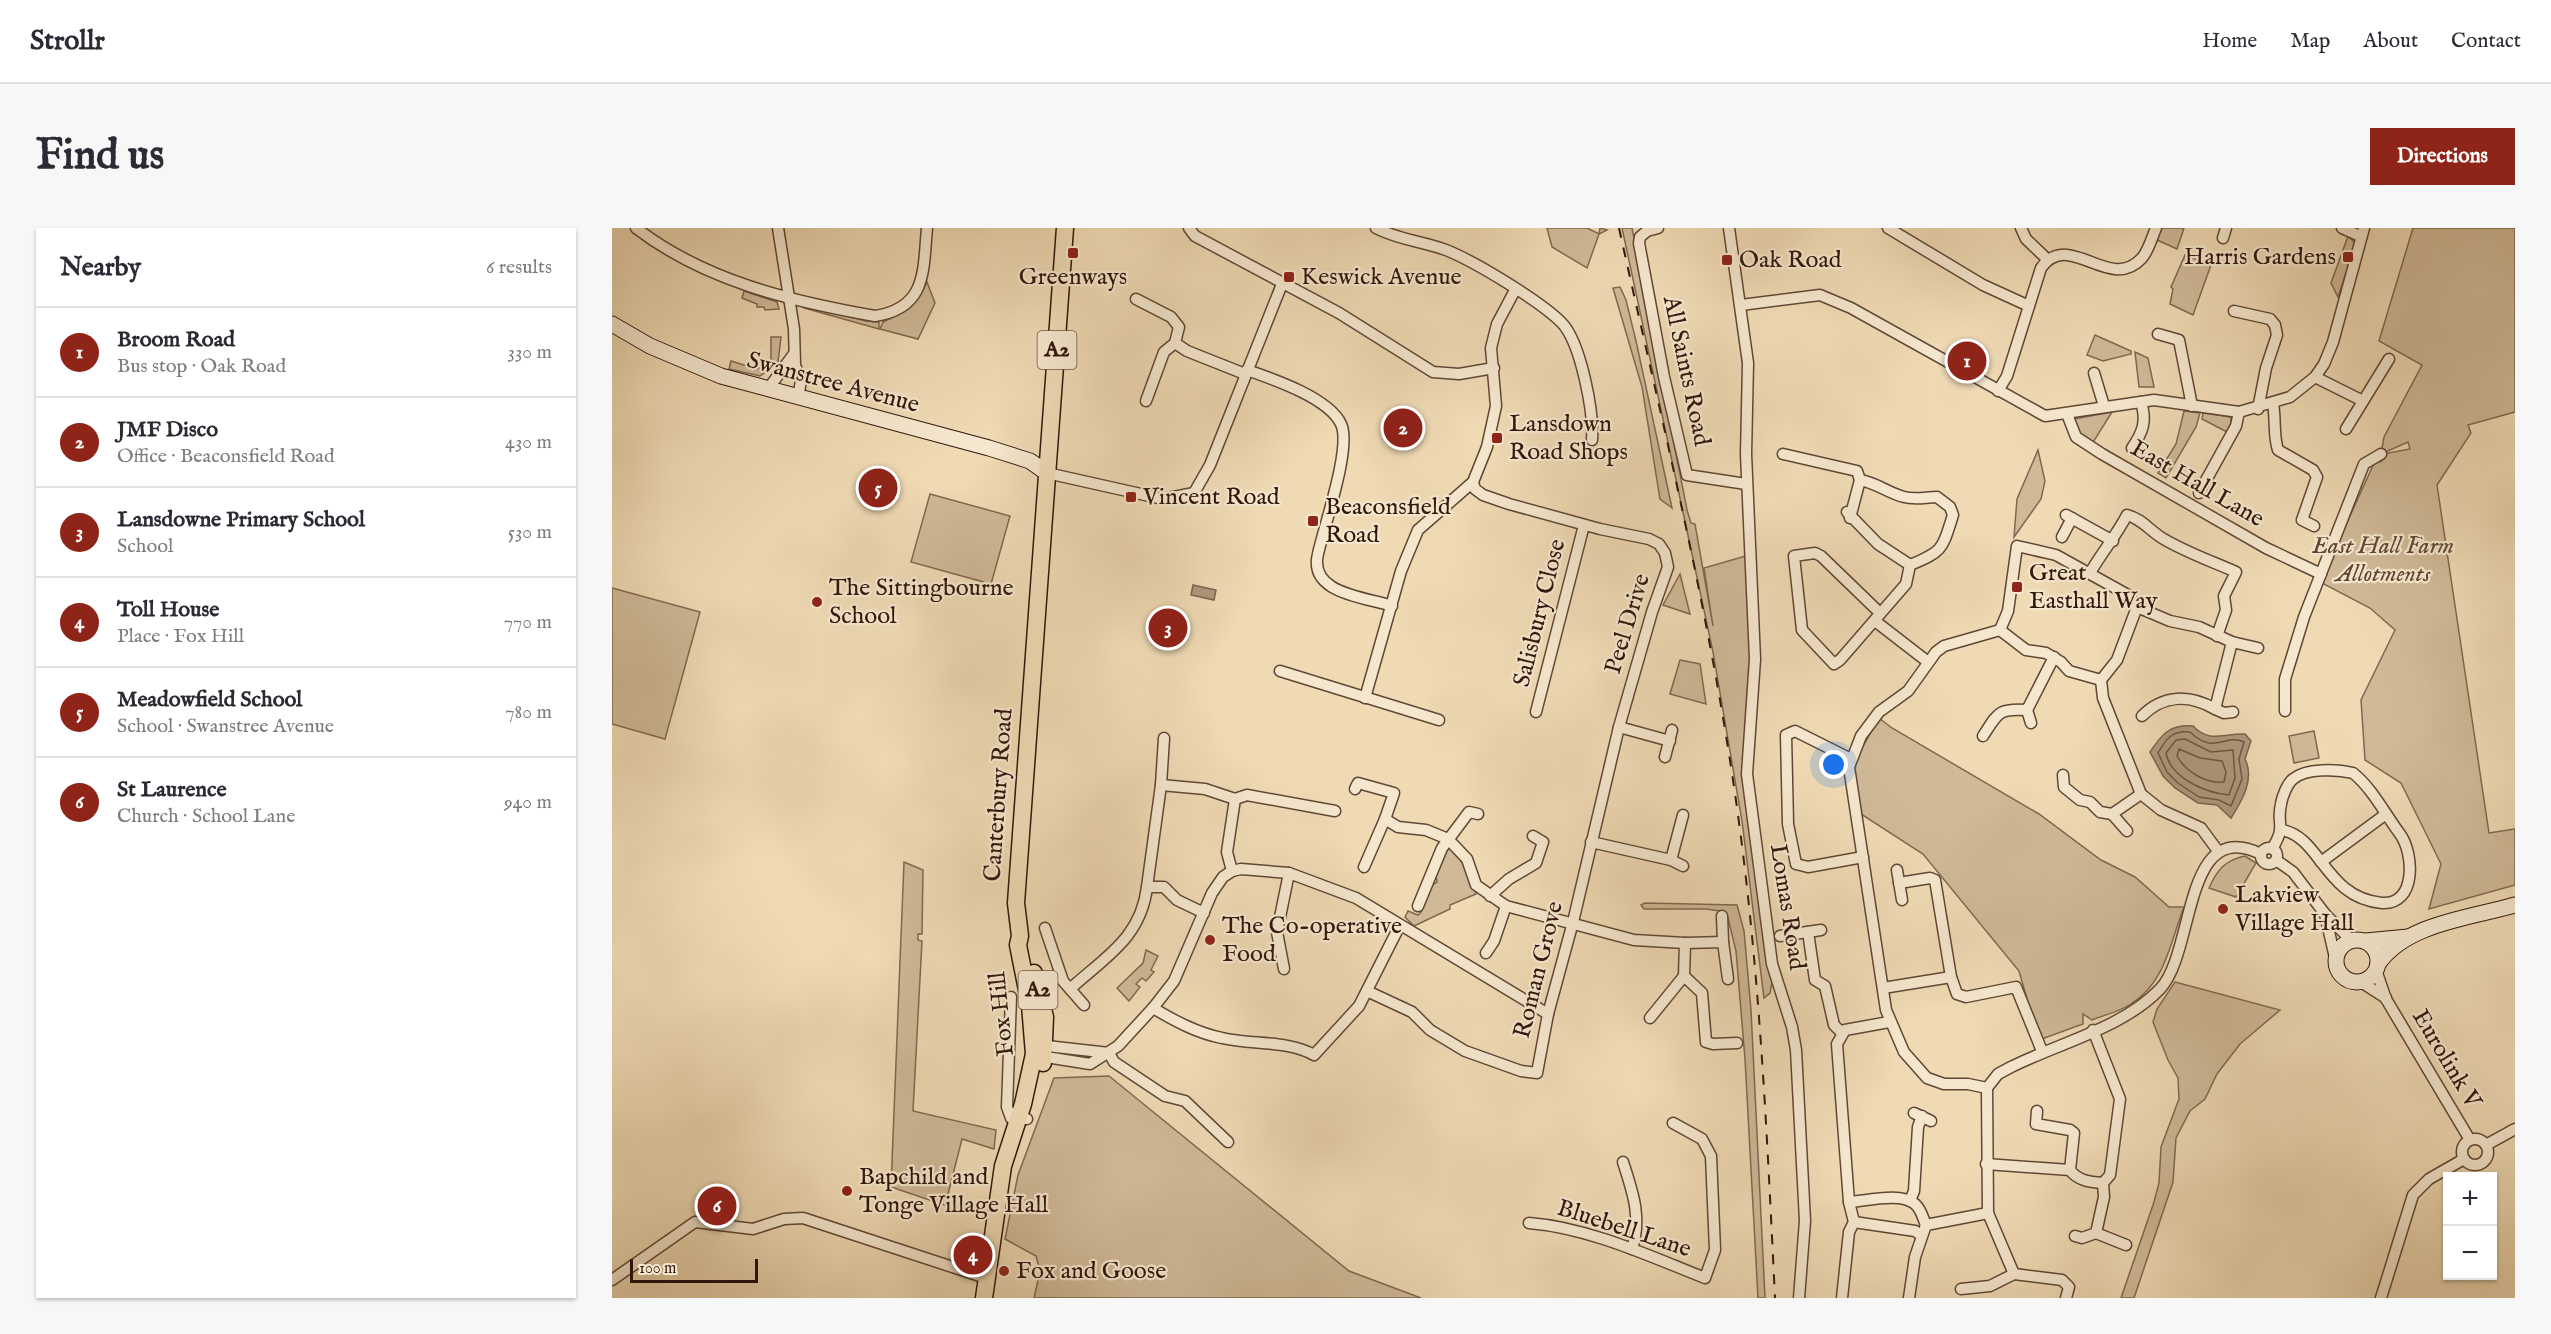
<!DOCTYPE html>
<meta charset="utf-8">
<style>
body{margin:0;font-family:"IM FELL English",serif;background:#f7f7f7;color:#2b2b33}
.controls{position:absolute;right:18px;bottom:18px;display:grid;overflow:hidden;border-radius:0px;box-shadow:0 2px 4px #0004}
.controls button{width:54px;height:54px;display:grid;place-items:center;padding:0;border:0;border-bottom:2px solid #e1e1e2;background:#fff;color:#2b2b33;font:30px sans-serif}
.scale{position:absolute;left:18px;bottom:15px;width:128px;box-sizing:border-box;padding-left:6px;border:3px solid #31160b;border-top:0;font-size:16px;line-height:21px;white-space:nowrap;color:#31160b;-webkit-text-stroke:4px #f5e7ce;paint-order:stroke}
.you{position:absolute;left:1222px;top:537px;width:21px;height:21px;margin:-15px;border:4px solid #fff;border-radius:50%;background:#1a73e8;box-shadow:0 0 0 9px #1a73e833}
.badge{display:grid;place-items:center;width:39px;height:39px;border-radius:50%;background:#8f2418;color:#fff;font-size:20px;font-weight:700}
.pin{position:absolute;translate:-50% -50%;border:3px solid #fff;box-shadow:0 2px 6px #0006}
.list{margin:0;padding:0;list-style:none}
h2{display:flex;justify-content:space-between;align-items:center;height:78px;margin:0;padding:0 24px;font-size:26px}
h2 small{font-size:20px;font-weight:400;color:#7c7c81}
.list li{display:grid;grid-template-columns:39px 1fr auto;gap:18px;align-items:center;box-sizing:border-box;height:90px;padding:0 24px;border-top:2px solid #e1e1e2}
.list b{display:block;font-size:22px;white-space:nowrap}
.list p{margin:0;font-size:20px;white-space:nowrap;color:#7c7c81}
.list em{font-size:20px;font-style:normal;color:#7c7c81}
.map{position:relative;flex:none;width:1903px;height:1070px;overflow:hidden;border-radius:0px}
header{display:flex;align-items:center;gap:36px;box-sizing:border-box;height:84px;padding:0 30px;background:#fff;border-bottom:2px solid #e1e1e2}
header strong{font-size:28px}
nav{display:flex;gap:33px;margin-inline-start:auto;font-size:21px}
.intro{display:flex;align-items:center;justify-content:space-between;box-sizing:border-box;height:144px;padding:0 36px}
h1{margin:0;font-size:42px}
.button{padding:15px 27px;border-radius:0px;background:#8f2418;color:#fff;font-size:21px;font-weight:700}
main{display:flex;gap:36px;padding:0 36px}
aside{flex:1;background:#fff;border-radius:0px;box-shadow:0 2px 4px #0004}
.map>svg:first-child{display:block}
</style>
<header>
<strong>Strollr</strong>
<nav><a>Home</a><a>Map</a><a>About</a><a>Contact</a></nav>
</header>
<div class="intro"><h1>Find us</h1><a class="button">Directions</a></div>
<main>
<aside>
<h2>Nearby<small>6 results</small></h2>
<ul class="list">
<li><span class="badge">1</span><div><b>Broom Road</b><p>Bus stop · Oak Road</p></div><em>330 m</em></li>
<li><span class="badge">2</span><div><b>JMF Disco</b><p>Office · Beaconsfield Road</p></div><em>430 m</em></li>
<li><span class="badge">3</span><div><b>Lansdowne Primary School</b><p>School</p></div><em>530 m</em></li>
<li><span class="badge">4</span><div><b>Toll House</b><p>Place · Fox Hill</p></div><em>770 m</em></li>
<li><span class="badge">5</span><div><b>Meadowfield School</b><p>School · Swanstree Avenue</p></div><em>780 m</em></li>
<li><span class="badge">6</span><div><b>St Laurence</b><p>Church · School Lane</p></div><em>940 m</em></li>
</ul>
</aside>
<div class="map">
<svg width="1903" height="1070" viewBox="0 0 1903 1070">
<rect width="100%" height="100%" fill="#efdab4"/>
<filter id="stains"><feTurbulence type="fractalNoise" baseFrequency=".00333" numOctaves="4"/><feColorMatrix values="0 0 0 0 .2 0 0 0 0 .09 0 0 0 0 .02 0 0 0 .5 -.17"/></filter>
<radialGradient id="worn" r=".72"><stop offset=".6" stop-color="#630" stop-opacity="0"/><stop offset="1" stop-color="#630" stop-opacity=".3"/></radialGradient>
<g fill="#cfb997" stroke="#806851" stroke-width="1.5">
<polygon points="935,0 975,0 987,6 988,0 995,2 987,6 975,40 940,19"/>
<polygon points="1010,0 1020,0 1075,282 1079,295 1083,296 1101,398 1092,340 1137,327 1141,444 1130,547 1161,750 1158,765 1152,770 1130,593 1101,424"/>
<polygon points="1549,0 1572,0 1565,21 1545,12"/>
<polygon points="1801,0 1903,0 1903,184 1856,197 1859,205 1825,257 1877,605 1903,601 1903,657 1817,681 1829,636 1789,555 1753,532 1749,472 1783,402 1758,380 1708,354 1763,233 1768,234 1772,231 1771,226 1798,221 1796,214 1769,226 1772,209 1810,137 1767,113"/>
<polygon points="1736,8 1742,14 1742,21 1726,69 1719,55"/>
<polygon points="1573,27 1599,37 1581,87 1558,76 1561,61 1559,59"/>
<path d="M315,54L323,75L306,111L268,101L271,94C291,85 306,75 315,54Z"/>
<polygon points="1008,59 1014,72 1024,113 1060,280 1048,271 1030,159 1001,60"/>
<polygon points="132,63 165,74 167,81 153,82 152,79 145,79 145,76 130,70"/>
<polygon points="192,77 254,93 267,94 267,101 192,80"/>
<polygon points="1483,107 1519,123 1519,126 1491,133 1475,127"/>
<polygon points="159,109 169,109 166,134 159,134"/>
<polygon points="1523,124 1536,130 1542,159 1527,159"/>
<polygon points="119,133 145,141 155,136 164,136 148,148 117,141"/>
<polygon points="1572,183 1588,185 1584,199 1554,250 1546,245 1564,216"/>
<polygon points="1500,184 1480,216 1470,210 1462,191"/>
<polygon points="1591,185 1619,189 1619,197 1615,204 1590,191"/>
<polygon points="1426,222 1433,253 1429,271 1402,309 1405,271"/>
<polygon points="318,266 398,288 379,356 299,334"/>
<polygon points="1068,346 1078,386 1051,377"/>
<polygon points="0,360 88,384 53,511 0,496"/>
<polygon points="1068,432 1088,436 1094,476 1058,466"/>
<path d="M1267,490L1280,500L1427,586L1489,632L1523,649L1557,679H1572C1558,714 1554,754 1519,776C1507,784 1492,787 1480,792L1471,786V796L1427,812L1407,743L1311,626L1249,586L1241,536Z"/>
<polygon points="1702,503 1707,530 1682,535 1677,508"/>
<path d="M837,619C848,623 860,655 864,666L838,677V681L802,698L793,689L796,683L806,687L809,684L820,657L825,654L824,646Z"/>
<path d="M1633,628L1644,635L1624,669L1597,660C1605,642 1613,632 1633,628Z"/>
<polygon points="292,634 311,642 310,706 306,706 306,712 310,713 301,883 384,902 382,921 350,911 335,970 341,976 341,980 279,959"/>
<polygon points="1033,675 1125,677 1132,703 1139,782 1153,1070 1146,1070 1133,831 1124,723 1116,690 1108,683 1094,681 1032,681 1029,677"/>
<polygon points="534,722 546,728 539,742 542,744 534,753 530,750 524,756 528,759 517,773 505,760 531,735"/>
<polygon points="1563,754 1668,782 1628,816 1605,846 1593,871 1578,883 1564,910 1561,954 1522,1070 1509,1070 1542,974 1547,955 1549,919 1567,871 1566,850 1556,832 1541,794 1545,781"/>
<polygon points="497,848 737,1043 809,1070 422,1070 428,1043 424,1028 393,1011 406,947 442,850"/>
</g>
<g fill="#ae977b" stroke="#7c634e" stroke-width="1.5">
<polygon points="581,357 604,362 602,372 579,367"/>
<path d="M1581,498C1598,516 1612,505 1633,506L1639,513L1633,531C1643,551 1630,573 1619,590L1605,577L1586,575L1563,560L1551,548L1538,524C1550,506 1558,496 1581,498Z"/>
</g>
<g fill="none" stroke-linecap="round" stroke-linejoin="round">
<g stroke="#705643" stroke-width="1.5">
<path d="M1578,504C1603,528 1612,505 1632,514L1627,531L1630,551L1619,578L1607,572L1587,569L1566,555L1555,544L1546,525C1554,511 1560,502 1578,504Z"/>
<path d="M1573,511L1599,524L1621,522L1623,550L1617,567C1595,565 1559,551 1554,525L1564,512Z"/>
<path d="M1567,521L1588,530L1610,533L1614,544L1612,554C1594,556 1574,544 1565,528Z"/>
</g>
<g stroke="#604735" stroke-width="13">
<g id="street">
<path d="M24,0C93,53 178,73 263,88C315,80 311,43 315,0"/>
<polyline points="166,0 182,101 183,137 189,153 186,169"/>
<polyline points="577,0 583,8 727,85 821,144 847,146 882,140"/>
<path d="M764,0C787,12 810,13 834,22C862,33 928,73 949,94C969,114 982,185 980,212"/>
<polyline points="1046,0 1035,3 1028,9 1027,15 1052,149 1075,247 1134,256"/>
<polyline points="1117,0 1136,135 1134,226 1143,431 1135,546 1160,736 1180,799 1184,822 1193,993 1187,1070"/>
<polyline points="1276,0 1371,57 1417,78"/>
<polyline points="1409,0 1414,11 1435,31"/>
<polyline points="1730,0 1748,8"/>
<polyline points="1611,10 1614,0"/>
<polyline points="524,71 559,89 567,99 563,115 575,123 633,146"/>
<polyline points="1129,77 1208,67 1239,80 1433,188 1542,172 1627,184 1678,169 1703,149 1712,136 1721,114 1752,0"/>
<polyline points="1622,83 1658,91 1663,97 1665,107 1654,140 1646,181"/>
<polyline points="1546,106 1567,112 1580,178"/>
<path d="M635,142C661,151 717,170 729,196C740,219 712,298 706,326C696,366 754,369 780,378"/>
<polyline points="1482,145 1492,178"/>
<polyline points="1703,149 1751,173"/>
<polyline points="156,161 181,127"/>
<path d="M1386,163L1395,148L1429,40C1457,0 1497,66 1530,30C1537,22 1540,9 1544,0"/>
<polyline points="534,173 552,124 563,115"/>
<path d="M1661,176C1664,192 1661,207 1666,222L1701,242L1705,249L1690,292L1702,298"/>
<polyline points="1455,186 1464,209 1490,226 1654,320 1709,346"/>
<polyline points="1734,201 1777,131"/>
<path d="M1520,220C1531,204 1535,193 1529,174"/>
<path d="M1171,226L1245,243L1248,252C1265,255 1276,265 1292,269C1304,272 1314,269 1325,269L1338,279L1341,287C1330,321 1332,323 1298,337L1294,356L1228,432L1222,436L1190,402L1182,328L1203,325L1209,328L1268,385"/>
<polyline points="435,245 551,271 582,265 598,237 670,56"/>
<polyline points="1587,265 1624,198 1627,184"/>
<polyline points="1235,284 1266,316 1298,337"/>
<polyline points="1454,287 1501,313"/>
<polyline points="1238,290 1248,252"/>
<polyline points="1450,309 1460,290"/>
<path d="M1478,345C1490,324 1504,308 1515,287C1530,291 1537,302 1550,310C1573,324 1599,333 1624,344L1612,368L1614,382L1605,408"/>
<polyline points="1263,393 1316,434"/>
<path d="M1388,402L1332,418L1324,424L1296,463L1267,484L1249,508L1237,539L1274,782L1292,824L1315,850L1332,856H1356L1375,860L1386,846L1399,839C1447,815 1511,800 1548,761C1584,723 1570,588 1649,626"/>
<polyline points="1388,402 1396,383 1405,318 1444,327 1516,367 1525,379"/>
<polyline points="1388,402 1414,422 1434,425 1449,434 1457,443 1489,452"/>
<polyline points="668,443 827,492"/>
<polyline points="1489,452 1491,470 1529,566 1549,582 1589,600 1606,623"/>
<polyline points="1489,452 1505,432 1525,379 1558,393 1587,399 1620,414 1646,420"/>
<polyline points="753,470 789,343 806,302 861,254 875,219 884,178 879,120 885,96 903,62"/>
<polyline points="1603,481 1612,485 1621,484"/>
<polyline points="1415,482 1419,495"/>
<polyline points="1673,483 1673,451 1692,389 1752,236 1769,226"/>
<polyline points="924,484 972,297"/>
<path d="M1530,488C1551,467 1577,466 1603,481L1620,414"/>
<polyline points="1007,499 1058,513"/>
<path d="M1371,508C1386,485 1386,480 1415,482L1442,429"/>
<polyline points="1053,529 1060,502"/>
<polyline points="1239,531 1183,503 1174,507 1176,596 1184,636 1196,639 1251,629"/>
<polyline points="1451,547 1452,559 1468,572 1478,574 1488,584 1500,586 1529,566"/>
<polyline points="549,557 552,510"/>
<polyline points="743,561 746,555 782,565 773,591"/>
<polyline points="623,571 635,567 723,583"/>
<polyline points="1500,586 1515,603"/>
<polyline points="979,614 1059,632 1071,638"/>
<circle cx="1657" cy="628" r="8"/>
<path d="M1660,621C1675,597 1664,597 1669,576C1670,569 1675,556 1681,551C1694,540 1725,541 1741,545C1760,560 1773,586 1788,606C1802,625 1805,677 1770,675C1713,670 1709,609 1670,602"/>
<polyline points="1059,632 1071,587"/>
<polyline points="1664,632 1681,644 1713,686 1739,712"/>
<polyline points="1709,634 1774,586"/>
<polyline points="752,639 773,591 786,599 814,602 836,611 855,631 864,657 894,678 1022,712 1073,715 1072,748 1038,790"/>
<polyline points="1285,642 1290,672"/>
<polyline points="620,643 615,624 623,571"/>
<polyline points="1287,655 1318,650 1323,652 1339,749 1345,766 1354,769 1404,759 1430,823"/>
<polyline points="535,659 549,557 593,561 623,571"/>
<polyline points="878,668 897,651 924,635 931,614 921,608"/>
<polyline points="806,678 830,620 857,584 866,586"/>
<polyline points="1713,686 1723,730"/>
<polyline points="1110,688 1111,714"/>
<polyline points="433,700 451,753 472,777"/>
<polyline points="1196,704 1203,752 1213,758 1222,797 1230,805"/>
<polyline points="1168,708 1209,702"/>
<polyline points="1073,715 1111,714 1116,751"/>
<polyline points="874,725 882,713 894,678"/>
<polyline points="672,741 665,704 677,645"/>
<polyline points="1764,742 1774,771 1858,912"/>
<polyline points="1072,748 1090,765 1094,814 1101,816 1125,815"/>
<polyline points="1749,754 1774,770"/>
<polyline points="1271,760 1339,749"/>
<path d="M458,761C493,729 529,710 535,659H552L565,672L592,685"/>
<polyline points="755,763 800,784 818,802 853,823 909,843 925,845 936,786 961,694 1007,499 1040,384 1056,339 1053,325 1047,316 1037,311 988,301 897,276 871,267 863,261 861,254"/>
<polyline points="399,769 395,879 399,890 415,891"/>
<path d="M541,780C563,793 585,805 610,810C639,817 676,812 702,827L747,778L788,697"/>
<polyline points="1481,802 1508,871 1498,947 1491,955"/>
<polyline points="426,817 497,825"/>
<polyline points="497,825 502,834 553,868 573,873 616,914"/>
<polyline points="428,828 478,836 506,818 541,780 562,753 600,665 611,649 620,643 629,641 677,645 744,670 936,786"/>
<polyline points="1375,860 1376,985 1402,1046"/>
<path d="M1425,883L1424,896L1458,902L1462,905L1458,942C1466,953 1478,954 1491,955"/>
<polyline points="1302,885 1319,893"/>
<circle cx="1863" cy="924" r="13"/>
<polyline points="1874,917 1903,901"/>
<path d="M1011,934C1021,965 1030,990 1020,1021"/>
<polyline points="1374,936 1458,942"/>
<polyline points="1298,973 1302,963 1306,899 1310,888"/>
<path d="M1237,974C1254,973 1289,964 1303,976C1309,981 1311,990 1314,997"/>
<polyline points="1242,994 1303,1003 1309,1007"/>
<path d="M917,995C978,1000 1037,1028 1093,1050L1103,1022L1099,928L1090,911L1061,895"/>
<polyline points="1484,1005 1514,1017"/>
<polyline points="1463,1008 1470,1010 1484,1005 1492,969 1491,955"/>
<polyline points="0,1052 83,994 141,1001 172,991 191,990 374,1050"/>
<polyline points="1349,1061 1378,1058 1402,1046 1450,1052 1457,1059 1454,1070"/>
<polyline points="1230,1070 1237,1004 1242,994 1237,974 1225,816 1233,802 1277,794"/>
<polyline points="1297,1070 1303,1029 1314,997 1376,985"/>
<polyline points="1769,1070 1801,967 1817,951 1852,931"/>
</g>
</g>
<g stroke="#31160b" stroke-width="17">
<g id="secondary">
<polyline points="0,96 38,118 109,148 377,220 418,233 435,245"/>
<circle cx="1745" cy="733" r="21"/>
<polyline points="1754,713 1796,709"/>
<path d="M1766,736C1794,695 1859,690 1903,677"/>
</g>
</g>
<g stroke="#31160b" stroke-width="19">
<g id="primary">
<polyline points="422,745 433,789 431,835"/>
<polyline points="372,1070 391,938 411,876 422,826 418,777 406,717 408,708 404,675 453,0"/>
</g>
</g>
<use href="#street" stroke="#f5e7ce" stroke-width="10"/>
<use href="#secondary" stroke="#f5e7ce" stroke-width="15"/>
<use href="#primary" stroke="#efdab4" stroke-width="16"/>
<path stroke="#31160b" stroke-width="2" stroke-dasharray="10 10" stroke-linecap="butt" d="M1007,0C1050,195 1099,389 1126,587C1148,747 1155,908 1163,1070"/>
</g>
<g fill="#8f2418" stroke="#f5e7ce" stroke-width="2">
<rect x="455" y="19" width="12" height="12" rx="3"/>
<rect x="1730" y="23" width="12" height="12" rx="3"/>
<rect x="1109" y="26" width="12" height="12" rx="3"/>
<rect x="671" y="43" width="12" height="12" rx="3"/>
<rect x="879" y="204" width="12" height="12" rx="3"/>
<rect x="513" y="263" width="12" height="12" rx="3"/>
<rect x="695" y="287" width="12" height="12" rx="3"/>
<rect x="1399" y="353" width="12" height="12" rx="3"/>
<circle cx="205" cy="374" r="6"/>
<circle cx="1611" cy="681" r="6"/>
<circle cx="598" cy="712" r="6"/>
<circle cx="235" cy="963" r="6"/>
<circle cx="392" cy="1043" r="6"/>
</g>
<g text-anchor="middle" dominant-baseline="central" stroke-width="4.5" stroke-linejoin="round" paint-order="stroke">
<g fill="#f5e7ce" stroke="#6c5546" stroke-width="1.5">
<rect x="425.5" y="103" width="39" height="38" rx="4.5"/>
<rect x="406.5" y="743" width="39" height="38" rx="4.5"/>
</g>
<g font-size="22" font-weight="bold" fill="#31160b">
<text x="445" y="122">A2</text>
<text x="426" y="762">A2</text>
</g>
<g font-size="24" fill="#31160b" stroke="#f5e7ce" text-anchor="start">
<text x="1724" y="29" text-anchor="end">Harris Gardens</text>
<text x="1127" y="32">Oak Road</text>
<text x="461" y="49" text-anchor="middle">Greenways</text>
<text x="689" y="49">Keswick Avenue</text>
<text x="897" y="196">Lansdown<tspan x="897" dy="28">Road Shops</tspan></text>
<text x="531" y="269">Vincent Road</text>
<text x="713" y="279">Beaconsfield<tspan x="713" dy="28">Road</tspan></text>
<text x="1417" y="345">Great<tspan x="1417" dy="28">Easthall Way</tspan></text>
<text x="217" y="360">The Sittingbourne<tspan x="217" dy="28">School</tspan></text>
<text x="1623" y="667">Lakview<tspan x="1623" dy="28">Village Hall</tspan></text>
<text x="610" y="698">The Co-operative<tspan x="610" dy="28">Food</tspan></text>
<text x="247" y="949">Bapchild and<tspan x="247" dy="28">Tonge Village Hall</tspan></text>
<text x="404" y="1043">Fox and Goose</text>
</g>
<g font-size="24" fill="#31160b" stroke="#f5e7ce">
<text transform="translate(1074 143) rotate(78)">All Saints Road</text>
<text transform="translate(221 155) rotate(15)">Swanstree Avenue</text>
<text transform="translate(1585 256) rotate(30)">East Hall Lane</text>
<text transform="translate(928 385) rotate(-76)">Salisbury Close</text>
<text transform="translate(1016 396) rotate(-73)">Peel Drive</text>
<text transform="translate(387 567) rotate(-86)">Canterbury Road</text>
<text transform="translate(1175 679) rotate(81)">Lomas Road</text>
<text transform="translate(927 742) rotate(-76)">Roman Grove</text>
<text transform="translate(390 786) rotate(-96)">Fox Hill</text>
<text transform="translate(1834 831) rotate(59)">Eurolink V</text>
<text transform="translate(1012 1001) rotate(18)">Bluebell Lane</text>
</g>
<g font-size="24" font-style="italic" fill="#604735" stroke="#f5e7ce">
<text x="1771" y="318">East Hall Farm<tspan x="1771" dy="28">Allotments</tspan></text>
</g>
</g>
<rect width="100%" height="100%" filter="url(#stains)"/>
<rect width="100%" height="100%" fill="url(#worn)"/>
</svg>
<div class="controls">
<button>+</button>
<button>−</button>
</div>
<div class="scale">100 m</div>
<div class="you"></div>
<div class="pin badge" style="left:1355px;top:133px">1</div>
<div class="pin badge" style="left:791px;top:200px">2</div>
<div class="pin badge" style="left:556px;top:400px">3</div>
<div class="pin badge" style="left:361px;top:1027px">4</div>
<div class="pin badge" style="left:266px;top:260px">5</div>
<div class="pin badge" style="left:105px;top:978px">6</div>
</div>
</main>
